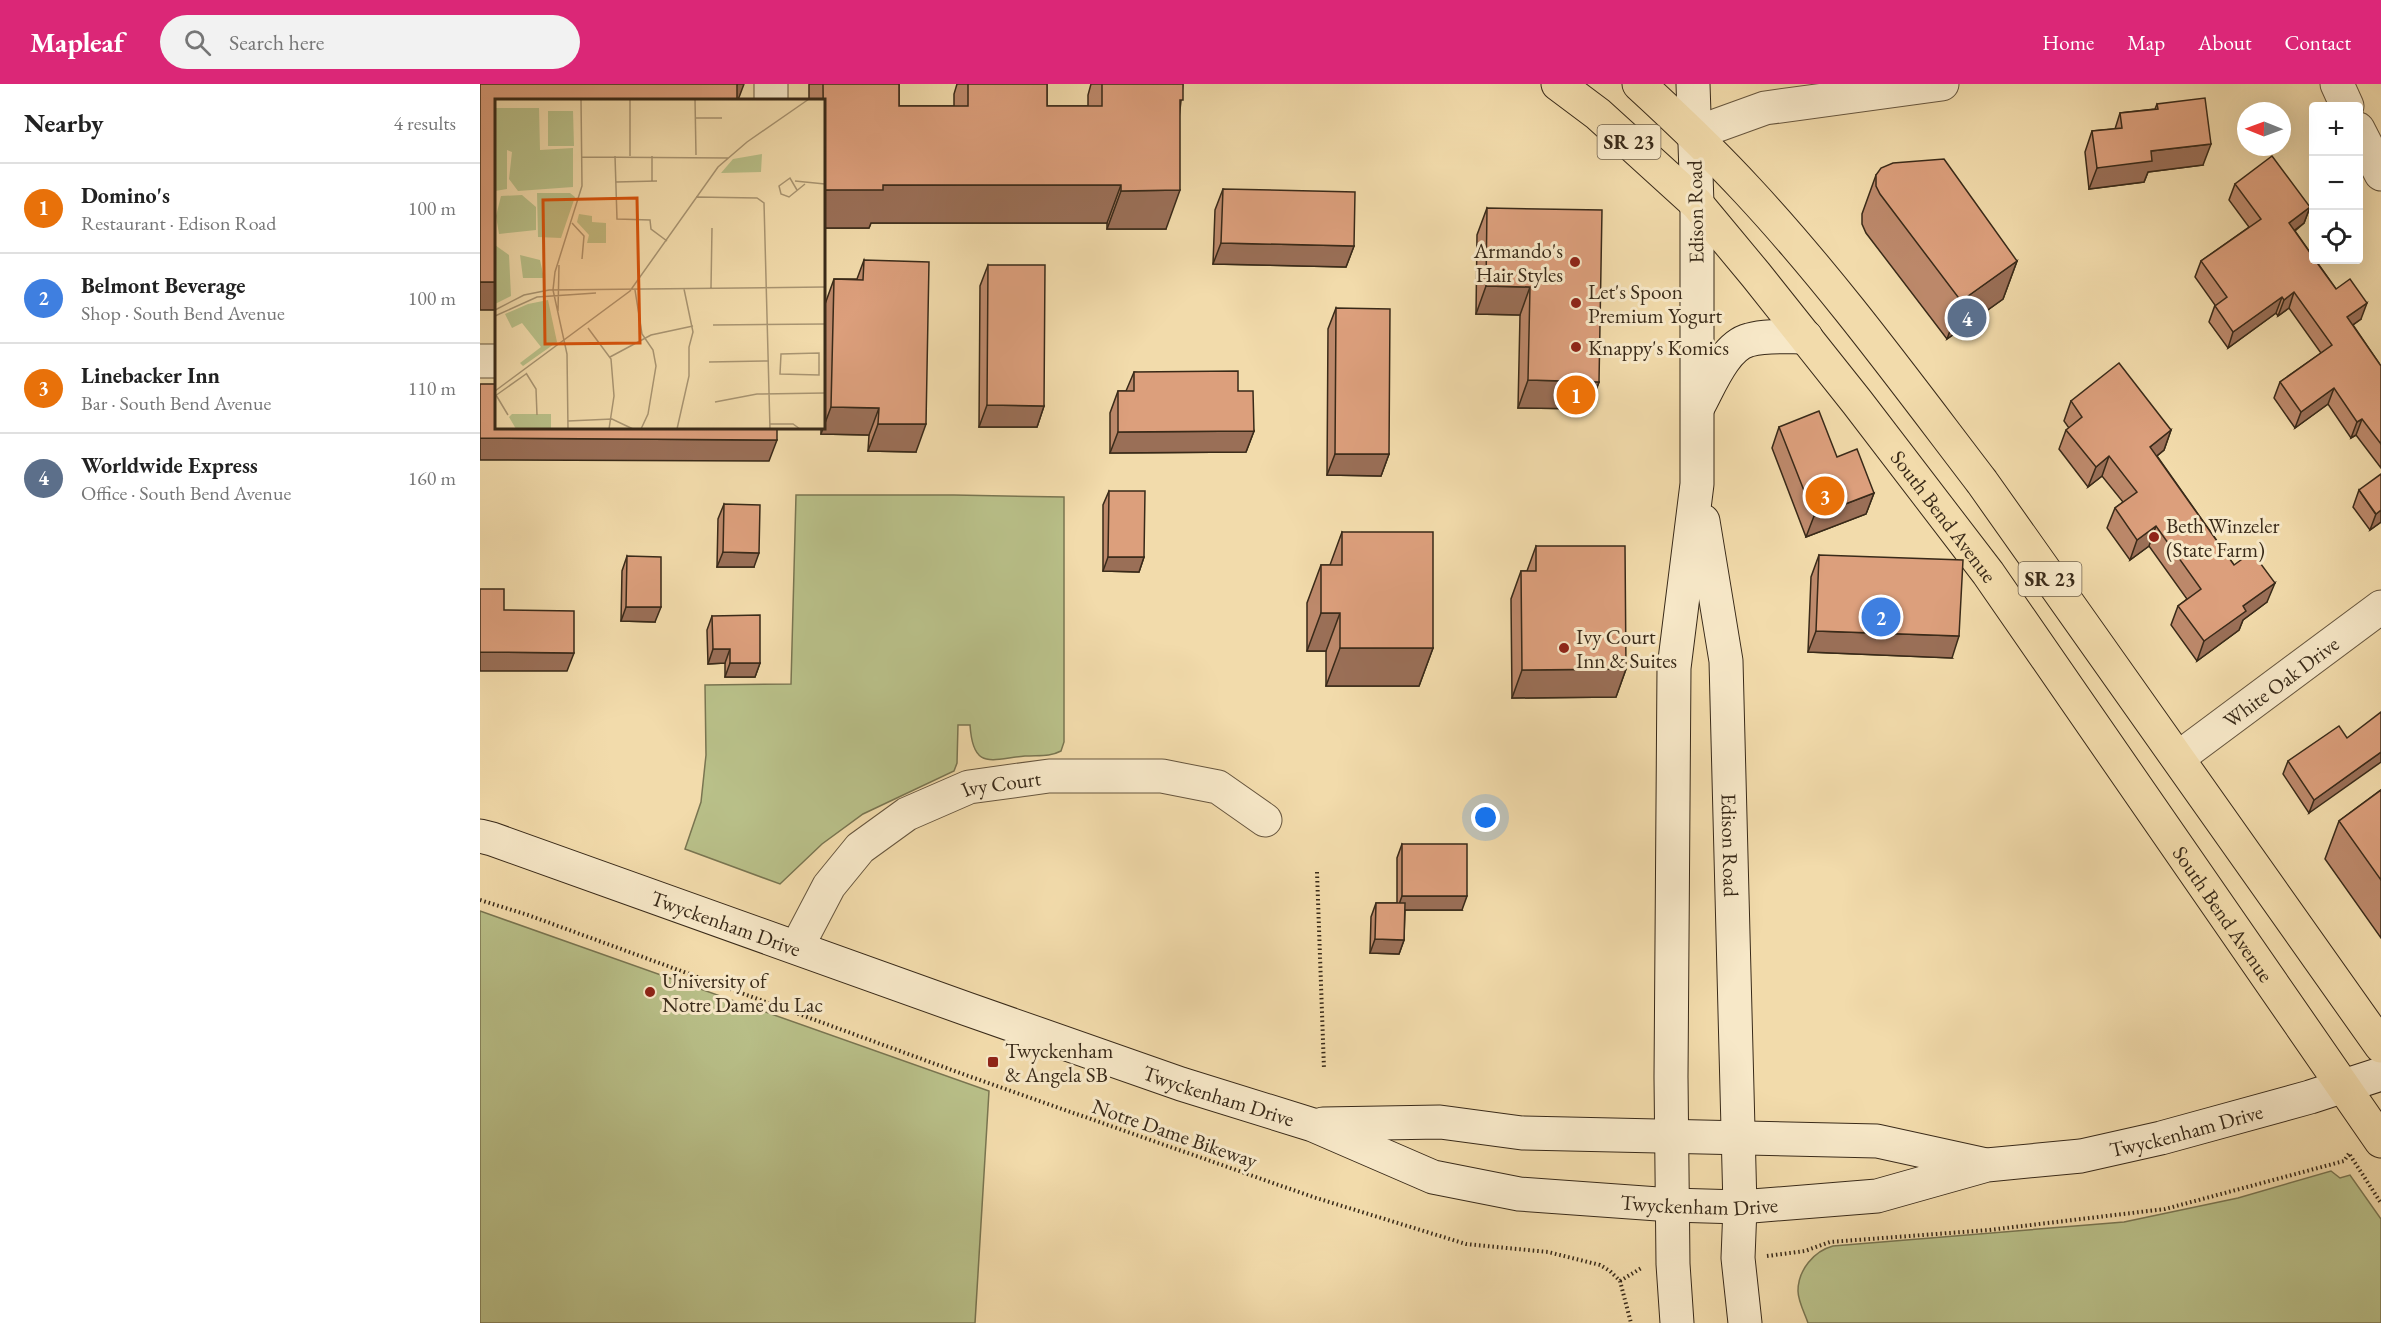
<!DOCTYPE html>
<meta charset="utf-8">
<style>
body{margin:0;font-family:"EB Garamond",serif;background:#f2f2f2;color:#222}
.controls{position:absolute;right:18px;top:18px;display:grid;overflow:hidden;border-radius:6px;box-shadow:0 6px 24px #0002}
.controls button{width:54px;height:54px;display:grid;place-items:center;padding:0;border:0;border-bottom:2px solid #e0e0e0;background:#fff;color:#222;font:30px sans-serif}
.compass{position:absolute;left:1757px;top:18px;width:54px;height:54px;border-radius:50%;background:#fff;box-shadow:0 6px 24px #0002;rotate:271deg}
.you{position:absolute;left:1006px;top:734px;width:21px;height:21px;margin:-15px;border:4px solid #fff;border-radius:50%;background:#1a73e8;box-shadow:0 0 0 9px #1a73e833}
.badge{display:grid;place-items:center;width:39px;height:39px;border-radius:50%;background:#db2777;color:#fff;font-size:20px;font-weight:700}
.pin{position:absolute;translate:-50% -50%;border:3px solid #fff;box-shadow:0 2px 6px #0006}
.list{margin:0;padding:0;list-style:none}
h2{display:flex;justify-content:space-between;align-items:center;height:78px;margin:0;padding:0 24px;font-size:26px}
h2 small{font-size:20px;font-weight:400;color:#767676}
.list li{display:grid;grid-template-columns:39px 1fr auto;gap:18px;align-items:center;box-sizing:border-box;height:90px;padding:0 24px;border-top:2px solid #e0e0e0}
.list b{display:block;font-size:22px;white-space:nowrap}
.list p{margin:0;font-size:20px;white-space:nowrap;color:#767676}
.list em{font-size:20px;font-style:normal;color:#767676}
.icon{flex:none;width:33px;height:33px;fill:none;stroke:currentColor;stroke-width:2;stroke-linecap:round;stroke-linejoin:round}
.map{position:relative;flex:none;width:1901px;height:1239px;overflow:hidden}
header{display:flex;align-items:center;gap:36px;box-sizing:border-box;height:84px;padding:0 30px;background:#db2777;color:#fff}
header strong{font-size:28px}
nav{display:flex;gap:33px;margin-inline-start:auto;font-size:21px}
.search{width:420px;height:54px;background:#f2f2f2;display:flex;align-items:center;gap:15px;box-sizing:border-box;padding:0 21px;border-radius:33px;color:#767676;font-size:22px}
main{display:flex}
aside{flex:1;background:#fff}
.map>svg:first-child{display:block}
</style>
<header>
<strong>Mapleaf</strong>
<div class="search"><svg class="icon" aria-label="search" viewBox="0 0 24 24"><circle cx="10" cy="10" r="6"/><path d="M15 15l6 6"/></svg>Search here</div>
<nav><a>Home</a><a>Map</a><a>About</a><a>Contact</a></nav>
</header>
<main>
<aside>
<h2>Nearby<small>4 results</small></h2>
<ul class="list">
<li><span class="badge" style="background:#e8710a">1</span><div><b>Domino's</b><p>Restaurant · Edison Road</p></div><em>100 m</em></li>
<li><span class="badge" style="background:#3f7fe0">2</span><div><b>Belmont Beverage</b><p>Shop · South Bend Avenue</p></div><em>100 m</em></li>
<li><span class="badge" style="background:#e8710a">3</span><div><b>Linebacker Inn</b><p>Bar · South Bend Avenue</p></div><em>110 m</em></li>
<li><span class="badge" style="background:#5c6f8a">4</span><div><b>Worldwide Express</b><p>Office · South Bend Avenue</p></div><em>160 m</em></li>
</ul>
</aside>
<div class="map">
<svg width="1901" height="1239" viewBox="0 0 1901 1239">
<rect width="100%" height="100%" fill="#f2dbab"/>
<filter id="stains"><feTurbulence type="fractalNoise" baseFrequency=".00333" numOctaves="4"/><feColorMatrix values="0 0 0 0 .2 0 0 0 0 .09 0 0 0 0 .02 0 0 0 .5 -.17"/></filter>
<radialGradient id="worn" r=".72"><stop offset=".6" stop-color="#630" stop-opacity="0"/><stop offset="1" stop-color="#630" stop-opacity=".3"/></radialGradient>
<g fill="#b9c089" stroke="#797551" stroke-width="1.5">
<path d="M316,411H474L584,413V658L581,667C570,673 558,671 545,672C511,675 493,687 490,641H478L477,679L474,687L383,730L342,760L300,800L205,765L221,718L226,671L225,601L311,600Z"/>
<polygon points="0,827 509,1007 495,1239 0,1239"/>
<path d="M1851,1087L1860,1094L1870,1091L1901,1135V1239H1328C1325,1230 1318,1217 1318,1207C1318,1186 1334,1167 1353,1162L1644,1138L1758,1114Z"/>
</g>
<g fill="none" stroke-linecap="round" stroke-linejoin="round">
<g stroke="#67563e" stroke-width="35">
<g id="street">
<polyline points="1857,0 1867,22"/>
<polyline points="291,16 291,0"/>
<polyline points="1878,45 1901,90"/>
<polyline points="1213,50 1285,24 1462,0"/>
<polyline points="0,277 16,277"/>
<path id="s1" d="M1698,674L1901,523"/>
<path id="s2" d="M317,863L349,802L380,764L427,730L489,703L569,692H682L738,703L785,736"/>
</g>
</g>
<g stroke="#392a19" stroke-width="35">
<g id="secondary">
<path d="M1219,321C1230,301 1245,262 1269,256C1287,251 1308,253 1326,253"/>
<path id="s3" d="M1223,437L1246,577L1260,1123L1258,1174L1265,1239"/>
<path id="s4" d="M0,752L12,755L487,925L701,1000L833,1041L953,1093L1039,1110L1192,1121L1260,1123L1397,1112L1507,1081L1601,1072L1681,1054L1830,1013L1901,990"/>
<polyline points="843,1040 960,1038 1042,1049 1397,1057 1502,1080"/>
<polyline points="1197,1239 1193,1180 1191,993 1194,584 1217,400 1217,120 1213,0"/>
</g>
</g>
<g stroke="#392a19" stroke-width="35">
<g id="primary">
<path id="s5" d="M1078,0L1118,30L1217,120L1276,191L1377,318L1508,489L1901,1057"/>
<path d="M1159,0C1196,34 1233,69 1267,106C1351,196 1427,300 1502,398L1901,962"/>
</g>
</g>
<g stroke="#392a19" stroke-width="4" stroke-dasharray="1.5 3" stroke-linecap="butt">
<polyline points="837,788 844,985"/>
<polyline points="0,816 48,831 491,993 833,1113 986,1160 1068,1168 1120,1181 1130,1187 1140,1197 1151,1239"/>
<polyline points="1870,1071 1901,1119"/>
<polyline points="1287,1172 1325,1167 1350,1158 1509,1146 1685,1125 1864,1077 1870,1068"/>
<polyline points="1140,1197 1163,1183"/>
</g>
<use href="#street" stroke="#f7e8c8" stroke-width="33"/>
<use href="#secondary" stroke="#f7e8c8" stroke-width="33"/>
<use href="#primary" stroke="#f2dbab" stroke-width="33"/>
</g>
<g fill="#bd896b" stroke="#392a19" stroke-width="1.5">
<polygon points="329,0 419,0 419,22 474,22 474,10 477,0 567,0 567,22 608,22 608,11 611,0 703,0 686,145 627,145 627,139 391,139 389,144 344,144 344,16 329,16"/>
<polygon points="1677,20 1723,81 1668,88 1664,98 1609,105 1605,68 1612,47 1635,45 1640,29 1675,25"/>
<polygon points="1396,91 1537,177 1523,215 1467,255 1386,149 1382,140 1382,130"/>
<polygon points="1755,100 1830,123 1824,139 1815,147 1856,205 1881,235 1873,241 1901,282 1901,384 1876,351 1871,354 1848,320 1815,344 1794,314 1800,298 1841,269 1809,224 1798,232 1796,229 1748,264 1729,238 1735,221 1715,193 1721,177 1769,143 1749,116"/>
<polygon points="743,105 874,162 866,183 733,180 735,126"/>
<polygon points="1007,124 1119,298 1109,325 1038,324 1040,231 996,230 997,151"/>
<polygon points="384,176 436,368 388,367 389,351 341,350 341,344 344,344 344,223 354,195 377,195"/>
<polygon points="508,181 564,322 557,343 499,343 500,202"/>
<polygon points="856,224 909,370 901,392 847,391 848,245"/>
<polygon points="654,288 758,307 774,347 766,368 630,369 630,329 638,307 646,307"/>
<polygon points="1591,317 1691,346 1684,366 1677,372 1754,481 1787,518 1763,536 1759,546 1717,577 1691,541 1698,522 1707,515 1669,462 1650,476 1627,444 1635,424 1643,418 1622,392 1608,403 1579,365 1586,346 1589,344 1584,337"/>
<polygon points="1299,343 1357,373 1394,409 1386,430 1326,453 1292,364"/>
<polygon points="1879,406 1901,438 1890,446 1873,423"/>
<polygon points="629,407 664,473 659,488 623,487 623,421"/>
<polygon points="244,420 274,483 237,483 238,435"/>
<polygon points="862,448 953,564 939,602 846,602 846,567 827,567 827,519 841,481 850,481"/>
<polygon points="1056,462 1146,585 1136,613 1032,614 1031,515 1041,487 1047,487"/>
<polygon points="1339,471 1472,574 1328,568 1331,493"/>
<polygon points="147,472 175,538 141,537 142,487"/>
<polygon points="232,532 280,579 275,593 245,593 245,579 228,580 227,546"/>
<polygon points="1867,654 1829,729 1803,690 1808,677"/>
<polygon points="1901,706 1901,854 1845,775 1859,737"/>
<polygon points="922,760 982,826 925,826 924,856 919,870 890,869 891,833 896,819 917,819 917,774"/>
</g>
<g fill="#9a6f57" stroke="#392a19" stroke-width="1.5">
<polygon points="257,0 264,0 258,16 251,16"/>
<polygon points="1731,60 1723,81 1668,88 1664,98 1609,105 1617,84 1671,67"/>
<polygon points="403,101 641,101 627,139 391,139 389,144 344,144 344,106"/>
<polygon points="700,106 686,145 627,145 641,107"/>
<polygon points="1830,123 1824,139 1803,155 1809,139"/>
<polygon points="741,159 874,162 866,183 733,180"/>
<polygon points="1537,177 1523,215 1467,255 1481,217"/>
<rect x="0" y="198" width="16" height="28"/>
<polygon points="1006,202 1050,203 1040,231 996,230"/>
<polygon points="1814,208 1809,224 1798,232 1804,216"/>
<polygon points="1802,213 1796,229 1748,264 1753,248"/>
<polygon points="1887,219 1881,235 1861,249 1867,233"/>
<polygon points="1048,296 1119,298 1109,325 1038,324"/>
<polygon points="1854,304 1848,320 1815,344 1821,328"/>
<polygon points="507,321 564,322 557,343 499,343"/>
<polygon points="351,323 399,324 389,351 341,350"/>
<polygon points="1882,335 1876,351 1871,354 1877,338"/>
<polygon points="398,340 446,340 436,368 388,367"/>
<polygon points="1691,346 1684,366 1663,383 1670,363"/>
<polygon points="774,347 766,368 630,369 638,348"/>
<polygon points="0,354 297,356 289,377 0,376"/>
<polygon points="855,370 909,370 901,392 847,391"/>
<polygon points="1629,372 1622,392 1608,403 1616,383"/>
<polygon points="1394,409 1386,430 1326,453 1334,432"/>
<polygon points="1901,426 1901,438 1890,446 1896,430"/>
<polygon points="1676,442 1669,462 1650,476 1657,456"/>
<polygon points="243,468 279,469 274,483 237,483"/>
<polygon points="628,473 664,473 659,488 623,487"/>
<polygon points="1795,499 1787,518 1763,536 1759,546 1717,577 1724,557 1763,522"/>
<polygon points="146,523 181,523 175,538 141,537"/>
<polygon points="841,529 860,529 846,567 827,567"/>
<polygon points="1336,547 1479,552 1472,574 1328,568"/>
<polygon points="860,564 953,564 939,602 846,602"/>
<polygon points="233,565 250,565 245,579 228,580"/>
<polygon points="0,568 94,569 87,587 0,587"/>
<polygon points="250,579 280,579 275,593 245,593"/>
<polygon points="1146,585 1136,613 1032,614 1042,586"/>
<polygon points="1901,668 1901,678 1829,729 1834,716"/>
<polygon points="922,812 987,812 982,826 917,826"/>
<polygon points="895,855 924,856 919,870 890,869"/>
</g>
<g fill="#dc9f7c" stroke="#392a19" stroke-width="1.5">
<polygon points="0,0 257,0 257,16 16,16 16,198 0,198"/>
<polygon points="343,0 419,0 419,22 488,22 488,0 567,0 567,22 622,22 622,0 703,0 703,16 700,16 700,106 641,107 641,101 403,101 403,106 344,106"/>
<polygon points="1725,14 1731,60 1671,67 1672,77 1617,84 1612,47 1642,44 1640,29 1678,25 1677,20"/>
<polygon points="1792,72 1830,123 1809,139 1833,173 1833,176 1835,176 1856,205 1870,195 1887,219 1867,233 1901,282 1901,360 1882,335 1877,338 1854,304 1821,328 1800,298 1852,261 1814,208 1804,216 1802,213 1753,248 1735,222 1747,213 1721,177 1781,135 1755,100"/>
<polygon points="1464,75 1537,177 1481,217 1400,110 1396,102 1396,91 1401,84 1413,79"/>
<polygon points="743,105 875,108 874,162 741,159"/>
<polygon points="1007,124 1122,126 1119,298 1048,296 1050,203 1006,202"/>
<polygon points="384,176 449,178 446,340 398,340 399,324 351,323 354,195 383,196"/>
<polygon points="508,181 565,181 564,322 507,321"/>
<polygon points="856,224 910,225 909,370 855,370"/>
<polygon points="1639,279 1691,346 1670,363 1754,481 1772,468 1795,499 1763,522 1766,527 1724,557 1698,522 1721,505 1676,442 1657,456 1635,424 1657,408 1629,372 1616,383 1586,346 1602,333 1591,317"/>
<polygon points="758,287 758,307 773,307 774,347 638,348 638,307 654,307 654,288"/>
<polygon points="0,300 16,300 16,344 297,344 297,356 0,354"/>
<polygon points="1339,327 1357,373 1377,365 1394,409 1334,432 1299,343"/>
<polygon points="1901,390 1901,426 1896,430 1879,406"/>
<polygon points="629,407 665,407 664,473 628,473"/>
<polygon points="244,420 280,421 279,469 243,468"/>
<polygon points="862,448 953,448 953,564 860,564 860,529 841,529 841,481 862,481"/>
<polygon points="1056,462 1145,462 1146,585 1042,586 1041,487 1056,487"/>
<polygon points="1339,471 1483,476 1479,552 1336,547"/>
<polygon points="147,472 181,473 181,523 146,523"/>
<polygon points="0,505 24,505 24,526 94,527 94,569 0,568"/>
<polygon points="280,531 280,579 250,579 250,565 233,565 232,532"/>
<polygon points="1901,628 1901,668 1834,716 1808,677 1859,642 1867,654"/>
<polygon points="1901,706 1901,796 1859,737"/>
<rect x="922" y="760" width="65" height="52"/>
<polygon points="896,819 925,819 924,856 895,855"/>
</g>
<g fill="#8f2418" stroke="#f7e8c8" stroke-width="2">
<circle cx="1095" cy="178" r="6"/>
<circle cx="1096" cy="219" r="6"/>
<circle cx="1096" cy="263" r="6"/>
<circle cx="1674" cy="453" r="6"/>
<circle cx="1084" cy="564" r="6"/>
<circle cx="170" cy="908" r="6"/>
<rect x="507" y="972" width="12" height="12" rx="3"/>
</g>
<g text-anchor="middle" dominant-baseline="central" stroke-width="6" stroke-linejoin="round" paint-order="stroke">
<g fill="#f7e8c8" stroke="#72634e" stroke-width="1.5">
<rect x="1117.5" y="41" width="63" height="34" rx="4.5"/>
<rect x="1538.5" y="478" width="63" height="34" rx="4.5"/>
</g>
<g font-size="20" font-weight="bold" fill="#392a19">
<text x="1149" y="58">SR 23</text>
<text x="1570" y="495">SR 23</text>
</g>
<g font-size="21" fill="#392a19" stroke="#f7e8c8">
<text transform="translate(1215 128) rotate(-91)">Edison Road</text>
<text stroke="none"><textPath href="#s5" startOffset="582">South Bend Avenue</textPath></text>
<text stroke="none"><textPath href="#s1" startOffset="128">White Oak Drive</textPath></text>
<text stroke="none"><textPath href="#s2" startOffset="276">Ivy Court</textPath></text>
<text stroke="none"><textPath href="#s3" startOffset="326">Edison Road</textPath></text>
<text stroke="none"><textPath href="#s5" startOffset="1068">South Bend Avenue</textPath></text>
<text stroke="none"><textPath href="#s4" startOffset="261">Twyckenham Drive</textPath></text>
<text stroke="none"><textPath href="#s4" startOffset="783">Twyckenham Drive</textPath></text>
<text stroke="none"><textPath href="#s4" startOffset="1776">Twyckenham Drive</textPath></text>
<text transform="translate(695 1049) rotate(19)">Notre Dame Bikeway</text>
<text stroke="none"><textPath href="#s4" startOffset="1281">Twyckenham Drive</textPath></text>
</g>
<g font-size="21" fill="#392a19" stroke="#f7e8c8" text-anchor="start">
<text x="1083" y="166" text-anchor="end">Armando's<tspan x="1083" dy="24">Hair Styles</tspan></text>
<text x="1108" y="207">Let's Spoon<tspan x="1108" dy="24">Premium Yogurt</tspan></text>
<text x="1108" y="263">Knappy's Komics</text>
<text x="1686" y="441">Beth Winzeler<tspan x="1686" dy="24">(State Farm)</tspan></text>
<text x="1096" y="552">Ivy Court<tspan x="1096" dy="24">Inn &amp; Suites</tspan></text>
<text x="182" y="896">University of<tspan x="182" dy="24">Notre Dame du Lac</tspan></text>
<text x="525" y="966">Twyckenham<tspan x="525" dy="24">&amp; Angela SB</tspan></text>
</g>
</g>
<g transform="translate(15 15)">
<rect width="330" height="330" fill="#f2dbab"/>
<path d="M0,9H44L45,51L78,49V88L23,92L14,80L17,53L12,51V90L0,92ZM53,12H78L79,47H53ZM267,55L266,73L226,74L238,60ZM42,94H75L80,98L66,139L43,138ZM27,96L41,108V131L4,135L1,117L6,97ZM84,115L97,117V123L111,124V144H92L94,136L82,123ZM0,146L14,156L16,197L0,205ZM25,156L45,161L49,179H28ZM53,201L62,243L28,267L25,264L46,248L27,224L17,229L10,215L33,205ZM17,315H56V330H21L14,318Z" fill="#b9c089"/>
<path fill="none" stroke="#a89471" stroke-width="1.5" d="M135,0V57M200,0L201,56M200,19H227M120,57L122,120L155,121L156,130L172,142M157,57V82M87,58L233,59M300,82L330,85M121,83L162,82M302,91L295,79L284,87L286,95L294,98L310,85M201,98L262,99L269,104L275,330M77,124L89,137L87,160M216,189L217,129M140,191L147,235L158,251L161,267L153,315L146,330M0,211L29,196L54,191L330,188M63,212L64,166M0,217L42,198L101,194M218,226L330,225M93,229L116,260L119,297L114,330M324,254V276L285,275L286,255ZM115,258L156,236L198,227M214,263L274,262M31,274L41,290L42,316M0,292L135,192L223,68L252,43L314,0M1,296L13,316M0,297L31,275M220,303L262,295L330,294M73,322L117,320L138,330M275,325H298L305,330M73,330L72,255L58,191L60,173L87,87L86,0M182,330L194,277V248L198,233L189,190"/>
<path fill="#d6540d" fill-opacity="0.15" stroke="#d6540d" stroke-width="3" d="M142,99L145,244L50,245L48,101Z"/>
<rect width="330" height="330" fill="none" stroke="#392a19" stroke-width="3"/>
</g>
<rect width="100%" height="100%" filter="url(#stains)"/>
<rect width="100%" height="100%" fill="url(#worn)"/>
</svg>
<div class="controls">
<button>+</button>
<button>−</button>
<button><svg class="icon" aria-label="locate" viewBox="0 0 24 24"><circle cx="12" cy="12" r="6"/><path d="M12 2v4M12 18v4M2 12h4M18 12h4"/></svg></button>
</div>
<svg class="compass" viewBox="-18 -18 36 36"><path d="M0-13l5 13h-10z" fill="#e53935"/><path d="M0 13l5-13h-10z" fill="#767676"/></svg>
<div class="you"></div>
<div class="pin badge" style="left:1096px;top:311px;background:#e8710a">1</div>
<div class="pin badge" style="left:1401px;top:533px;background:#3f7fe0">2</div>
<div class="pin badge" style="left:1345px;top:412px;background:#e8710a">3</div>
<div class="pin badge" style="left:1487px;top:234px;background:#5c6f8a">4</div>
</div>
</main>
